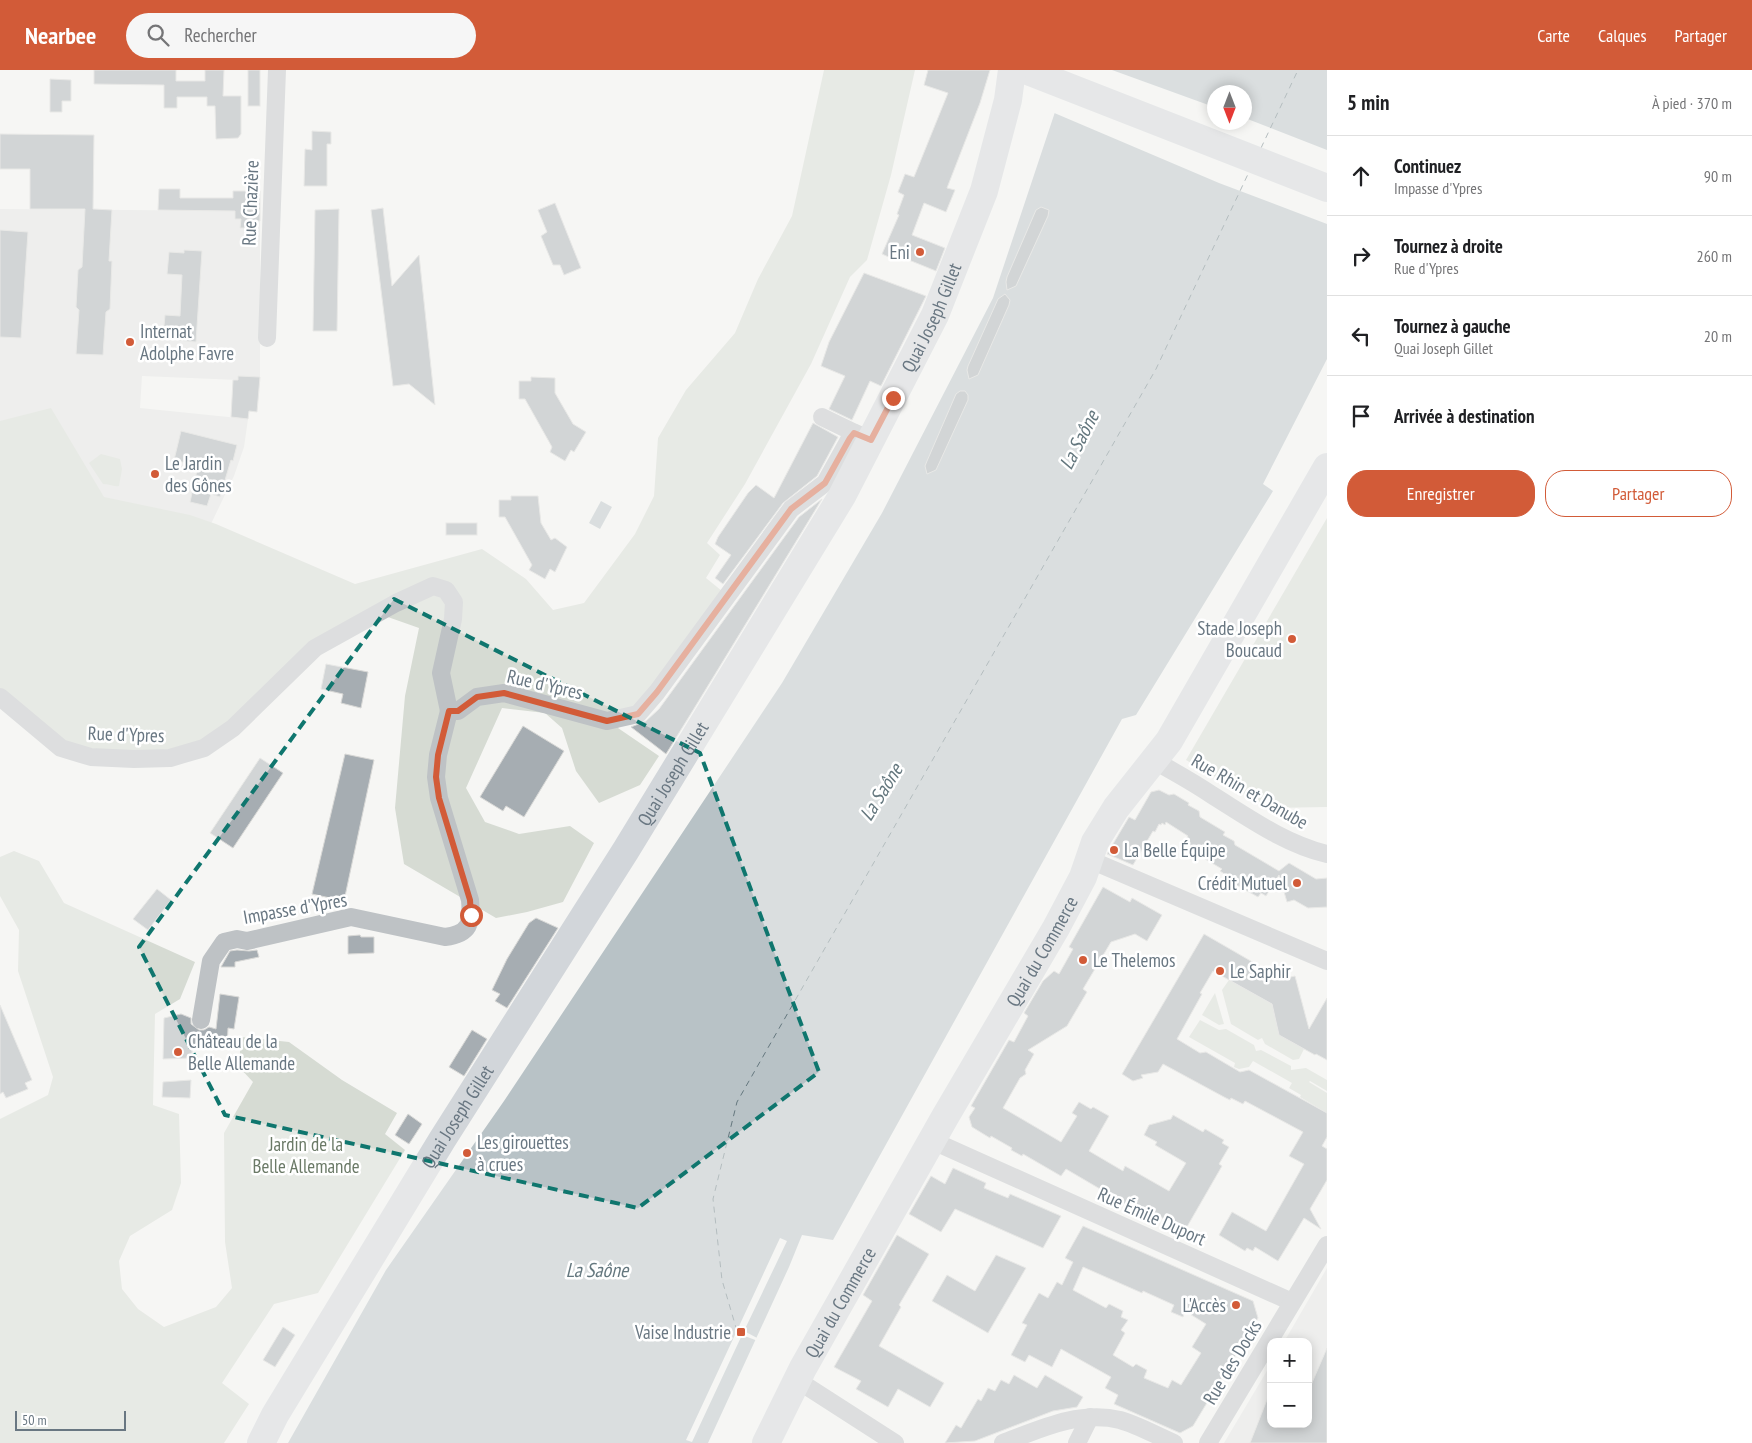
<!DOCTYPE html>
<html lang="fr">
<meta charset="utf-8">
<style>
body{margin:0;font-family:"PT Sans Narrow",sans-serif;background:#f6f6f6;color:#202124}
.controls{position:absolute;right:15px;bottom:15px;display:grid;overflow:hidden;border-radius:10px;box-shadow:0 2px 12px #0003}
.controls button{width:45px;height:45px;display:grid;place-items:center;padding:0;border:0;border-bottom:1px solid #e0e0e0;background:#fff;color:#202124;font:25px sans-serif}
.compass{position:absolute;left:1207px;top:15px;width:45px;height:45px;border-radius:50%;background:#fff;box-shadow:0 2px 12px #0003;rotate:180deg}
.scale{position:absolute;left:15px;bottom:12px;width:111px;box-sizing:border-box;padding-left:5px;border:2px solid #697782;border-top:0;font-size:14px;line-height:18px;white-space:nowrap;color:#697782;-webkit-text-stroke:4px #fff;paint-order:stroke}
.stop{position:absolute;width:15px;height:15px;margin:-11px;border:4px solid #d25b38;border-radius:50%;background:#fff}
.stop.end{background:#d25b38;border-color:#fff;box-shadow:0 1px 5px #0008}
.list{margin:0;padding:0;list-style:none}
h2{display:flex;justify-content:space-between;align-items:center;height:65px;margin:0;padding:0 20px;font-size:21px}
h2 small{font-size:16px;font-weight:400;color:#757577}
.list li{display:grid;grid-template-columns:32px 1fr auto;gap:15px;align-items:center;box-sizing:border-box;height:80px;padding:0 20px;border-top:1px solid #e0e0e0}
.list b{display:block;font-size:19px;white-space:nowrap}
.list p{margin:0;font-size:16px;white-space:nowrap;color:#757577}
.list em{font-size:16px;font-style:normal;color:#757577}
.actions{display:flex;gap:10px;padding:15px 20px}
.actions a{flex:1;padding:11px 0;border:1px solid #d25b38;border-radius:20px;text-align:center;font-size:18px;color:#d25b38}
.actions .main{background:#d25b38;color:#fff}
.icon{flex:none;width:28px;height:28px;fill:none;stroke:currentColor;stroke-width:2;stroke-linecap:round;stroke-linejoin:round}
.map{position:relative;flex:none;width:1327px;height:1373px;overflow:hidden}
header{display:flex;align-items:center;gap:30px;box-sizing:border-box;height:70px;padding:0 25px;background:#d25b38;color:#fff}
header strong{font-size:24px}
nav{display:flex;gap:28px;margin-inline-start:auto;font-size:18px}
.search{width:350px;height:45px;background:#f6f6f6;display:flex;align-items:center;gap:12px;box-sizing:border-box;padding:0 18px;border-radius:28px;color:#757577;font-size:19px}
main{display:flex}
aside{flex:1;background:#fff}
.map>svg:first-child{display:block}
</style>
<header>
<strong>Nearbee</strong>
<div class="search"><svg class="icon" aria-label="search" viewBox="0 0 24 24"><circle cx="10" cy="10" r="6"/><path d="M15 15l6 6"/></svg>Rechercher</div>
<nav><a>Carte</a><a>Calques</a><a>Partager</a></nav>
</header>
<main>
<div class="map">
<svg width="1327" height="1373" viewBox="0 0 1327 1373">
<rect width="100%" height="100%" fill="#f6f6f4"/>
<g fill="#e4e5e4">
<polygon points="0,139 260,141 260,307 238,310 142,306 140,338 248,349 244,377 234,406 209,458 0,444"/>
<polygon points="1327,1198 1327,1373 1224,1373 1271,1294 1271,1354 1308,1354 1308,1272 1284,1272"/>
</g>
<g fill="#d6dbd3">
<polygon points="824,0 915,0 891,105 867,190 850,207 811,294 745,414 707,473 720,485 706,508 722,521 638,634 618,658 659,686 640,715 599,733 576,701 562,658 545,643 502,638 466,718 485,752 519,764 570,756 594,773 563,832 527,842 496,848 404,794 395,738 405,626 419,558 368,540 229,653 200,671 173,679 145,682 103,680 83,677 65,672 52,663 0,618 0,351 51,338 104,427 190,445 216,454 355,514 482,479 526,509 553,540 584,533 635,464 654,426 658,368 686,320 735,263 758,209 792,146"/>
<path d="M101,384L120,389L122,399L119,416C113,417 109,414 103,414L89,393Z"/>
<polygon points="1327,448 1327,737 1269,738 1186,690"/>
<polygon points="14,781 39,791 64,833 195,892 180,929 155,944 153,1035 179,1044 181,1113 172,1140 130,1166 119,1191 122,1219 138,1239 164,1257 216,1237 232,1218 225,1172 224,1063 253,1012 239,997 241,967 289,972 342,1010 397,1043 385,1064 405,1080 318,1223 274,1234 222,1313 249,1334 224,1373 0,1373 0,1049 48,1025 53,1007 18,901 19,860 0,826 0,787"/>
<polygon points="1229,910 1272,934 1280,965 1304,979 1299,989 1293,990 1265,974 1262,968 1258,970 1231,954 1222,920"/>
<polygon points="1215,923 1224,954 1219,955 1202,945"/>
<polygon points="1200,950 1219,960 1226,959 1254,975 1256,981 1261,980 1291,996 1291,1000 1306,998 1327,1010 1327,1021 1310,1011 1309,1012 1327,1023 1327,1043 1300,1027 1301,1025 1289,1018 1292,1013 1253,991 1249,997 1239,999 1234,997 1235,993 1189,967"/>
</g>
<g fill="#b8c2c6" fill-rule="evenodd">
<path d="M1069,0H1327V289L1263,414L1273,421L1136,645L1122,649L833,1170L802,1165L789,1197L708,1373H288L386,1200L504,1031L782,613L882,443L993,228ZM1214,22H1244V52H1214Z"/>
<polygon points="601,431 612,437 600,459 589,453"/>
</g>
<g fill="#f6f6f4">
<polygon points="1066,0 1112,0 1214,37 1214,52 1244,52 1245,48 1327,80 1327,154 1219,113 1052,42"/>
<polygon points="780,1168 787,1171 744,1261 759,1269 758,1271 742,1265 692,1372 686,1370"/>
</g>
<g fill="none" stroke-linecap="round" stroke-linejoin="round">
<g stroke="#64777e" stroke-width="1" stroke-dasharray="6 5" stroke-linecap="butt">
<polyline points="1261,78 1298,0"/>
<polyline points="737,1261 722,1210 713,1129 737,1032 1156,299 1249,102"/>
</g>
</g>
<g fill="#a6adb2" stroke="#d8d8d6" fill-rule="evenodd">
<polygon points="94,0 176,0 176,11 205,11 205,0 224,0 223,26 241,26 241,64 238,68 216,69 215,36 207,36 207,27 177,27 177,38 164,38 164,15 94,14"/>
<rect x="248" y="0" width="12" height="36"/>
<polygon points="928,0 990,0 980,33 947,118 955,120 946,142 924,133 912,165 945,178 936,201 894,184 893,189 882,184 899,145 897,144 904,125 898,122 905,104 914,107 948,23 924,15"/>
<polygon points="50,9 71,10 71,31 62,31 62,42 50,42"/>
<polygon points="312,61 331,62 331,74 327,74 327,116 304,116 305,79 312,80"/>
<polygon points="0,64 94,65 93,139 112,140 109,191 112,191 110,239 106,242 103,285 76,284 79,240 76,237 78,200 82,197 85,139 30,139 30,99 0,99"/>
<polygon points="159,119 180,119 180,128 233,128 233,121 260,121 260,151 253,151 253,158 240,158 241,149 235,149 235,141 158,140"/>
<polygon points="555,133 581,198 564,205 560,195 553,195 541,166 547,162 538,140"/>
<polygon points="1041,137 1049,140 1048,146 1016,216 1007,220 1006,212 1007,207 1036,140"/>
<polygon points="383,138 392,216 419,185 435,335 409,314 393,316 371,140"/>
<polygon points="339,139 337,261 313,261 315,140"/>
<polygon points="0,160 28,162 21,268 0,267"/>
<polygon points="184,180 202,181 196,272 178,270 178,268 163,267 165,245 180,246 182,205 167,204 169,182 184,183"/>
<polygon points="864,203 926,226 881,316 870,311 852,350 829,339 845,306 821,296 829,272"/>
<polygon points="1005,224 1010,230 1009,235 978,305 969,309 967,300 968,296 998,229"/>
<polygon points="238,306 260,307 257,342 249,341 248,349 231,347 233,310 238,310"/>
<polygon points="531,307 555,308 555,323 573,354 586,362 574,382 571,380 565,391 550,382 552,377 525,329 519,329 519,311 531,311"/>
<polygon points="960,321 965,321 968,325 968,330 936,400 927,404 925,396 927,391 956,324"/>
<polygon points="813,353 838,367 817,406 783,433 723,514 715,508 731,485 715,474 718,467 748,423 756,415 774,428"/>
<polygon points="181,361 237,375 233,391 231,390 220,427 211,424 207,436 190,432 198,396 174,390"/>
<polygon points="511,426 538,426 541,453 551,470 555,468 567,477 555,502 550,499 545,509 529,500 532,495 505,447 499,447 499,430 511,430"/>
<polygon points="822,429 695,637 666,684 631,657 646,651 659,639 799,447"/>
<rect x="446" y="453" width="31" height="12"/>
<polygon points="326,594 368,602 361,638 341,633 343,624 321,619"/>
<polygon points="523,656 564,681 524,747 506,736 503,741 480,727"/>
<polygon points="345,684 374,690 344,831 312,824"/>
<polygon points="260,688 283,703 233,778 210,763"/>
<polygon points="1159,720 1169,725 1174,724 1189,733 1188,735 1199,741 1200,747 1225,762 1223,765 1234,771 1235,775 1279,801 1289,793 1316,809 1327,808 1327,837 1308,838 1294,830 1287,832 1279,805 1266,826 1261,823 1258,827 1224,808 1226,805 1220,801 1222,799 1188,779 1190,776 1184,772 1188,766 1166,752 1165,755 1162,753 1161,755 1159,754 1155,762 1153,761 1133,795 1107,784 1129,747 1135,750 1151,722"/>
<polygon points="1103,817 1130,832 1132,828 1162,845 1147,871 1135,864 1111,872 1083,919 1087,922 1067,956 1028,980 1034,984 1025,1000 1026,1004 1020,1008 1003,1038 1061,1072 1077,1046 1072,1043 1079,1032 1091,1039 1093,1037 1109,1046 1089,1081 1123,1101 1125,1096 1169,1121 1186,1093 1155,1075 1157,1072 1144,1065 1149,1055 1171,1049 1173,1045 1203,1062 1205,1059 1224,1070 1222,1073 1229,1077 1219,1094 1222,1096 1184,1162 1145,1137 1141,1143 1066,1099 1061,1106 1023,1084 1022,1086 1011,1080 1012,1078 991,1066 990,1068 972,1057 969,1047 975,1038 971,1036 1009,970 1014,972 1028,946 1024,943 1043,911 1054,901 1059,904 1073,879 1069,877"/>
<polygon points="157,819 171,830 148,860 133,849"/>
<polygon points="536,848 558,858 507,938 495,931 500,924 492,920 507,889 529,853"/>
<polygon points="1204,864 1282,909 1295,906 1309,959 1327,928 1327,990 1316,984 1315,985 1279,965 1272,934 1213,901 1200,923 1202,924 1177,969 1200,983 1206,982 1240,1002 1249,1000 1327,1043 1327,1067 1322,1076 1327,1079 1327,1110 1310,1139 1321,1159 1304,1148 1278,1191 1255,1177 1253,1181 1247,1178 1245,1181 1219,1165 1232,1142 1266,1161 1304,1094 1289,1086 1303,1062 1245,1031 1243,1034 1231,1028 1230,1030 1224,1027 1163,994 1158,1002 1141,1005 1143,1008 1133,1011 1122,1004"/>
<polygon points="360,865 361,867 374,867 374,883 348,884 348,866"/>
<polygon points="237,880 249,881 257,880 259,887 235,892 235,897 221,897 230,881"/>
<polygon points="220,924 239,927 234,959 228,958 227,977 192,976 192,988 163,989 164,948 181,944 191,948 191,954 199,960 204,960 209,957 216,959"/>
<polygon points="0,935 32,1010 25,1013 28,1019 6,1028 3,1022 0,1024"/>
<polygon points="472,960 487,969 464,1006 449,997"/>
<polygon points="191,1010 190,1028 162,1027 163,1012"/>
<polygon points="408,1044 422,1054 409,1074 395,1065"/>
<polygon points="953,1098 986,1113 984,1118 1008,1128 1010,1124 1061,1146 1043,1178 955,1139 941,1162 909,1144 931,1106 945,1114"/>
<path d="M1083,1156L1253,1231L1258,1248L1193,1356L1180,1363L1114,1334L1118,1325L1105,1318L1111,1307L1061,1279L1052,1297L1029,1285L1025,1292L1011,1285L1027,1255L1022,1253L1039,1223L1048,1228L1057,1212L1062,1215L1073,1192L1065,1188ZM1083,1197L1142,1223L1143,1221L1174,1235L1171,1242L1183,1247L1185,1241L1206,1254L1192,1277L1201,1283L1181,1315L1172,1310L1168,1318L1144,1308L1147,1300L1136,1294L1133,1297L1113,1285L1125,1263L1121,1260L1128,1250L1121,1247L1123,1241L1109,1234L1106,1238L1073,1220Z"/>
<polygon points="897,1165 929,1184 899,1235 901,1237 879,1276 944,1313 930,1337 898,1319 888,1337 856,1319 861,1311 834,1297 872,1231 863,1225"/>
<polygon points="996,1185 1026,1198 988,1263 932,1231 947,1205 975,1221"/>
<polygon points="283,1257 295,1265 275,1297 263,1290"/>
<polygon points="1327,1278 1327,1373 1250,1373 1270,1322 1271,1354 1308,1354 1308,1322"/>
<polygon points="1014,1305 1037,1318 1045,1305 1083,1327 1077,1337 1053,1341 975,1371 945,1373 956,1355 961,1358 978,1329 981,1331 988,1318 995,1321 1001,1310 1009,1314"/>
</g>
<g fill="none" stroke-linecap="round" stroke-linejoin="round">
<g stroke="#bec2c5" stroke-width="18">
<polyline points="267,268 277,0"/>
<polyline points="822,347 855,363 865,367"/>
<polyline points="0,627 61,678 91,687 134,689 170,688 204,678 233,658 315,578 396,533 433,516 446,520 454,532 453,549 441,603 449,641 458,641 477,627 504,623 607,651 638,644 657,622 791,439 825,413 850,368 855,363"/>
<path d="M1153,690C1173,701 1193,712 1212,725C1249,748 1285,774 1327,784"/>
<polyline points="1088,789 1327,891"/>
<path d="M201,950L211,891L224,872L237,869L247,871L351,847L445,867C470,864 472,853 470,830L439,728L436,707L438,685L449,641"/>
<polyline points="933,1071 1292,1232"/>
<polyline points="797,1310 895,1373"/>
<path d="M1003,1373C1040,1359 1080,1340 1120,1350C1138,1355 1157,1366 1174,1373"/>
<polyline points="1077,1373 1090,1347"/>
<polyline points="1208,1373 1327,1175"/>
</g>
<g stroke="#d2d6da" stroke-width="28">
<polyline points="1025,0 1327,118"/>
<path id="s1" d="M261,1373L275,1345L442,1070L626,780L842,426L935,245L984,121L1008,30L1012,0"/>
<path id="s2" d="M766,1373L803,1298L945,1047L1056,858L1083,807L1095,772L1116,738L1169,671L1327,397"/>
</g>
</g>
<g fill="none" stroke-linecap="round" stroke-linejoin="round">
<polyline stroke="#d25b38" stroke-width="6" points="471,845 470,830 439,728 436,707 438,685 449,641 458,641 477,627 504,623 607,651 638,644 657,622 791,439 825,413 850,368 854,363 871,370 893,328"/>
</g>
<path d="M0 0H1327V1373H0ZM394,529L700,683L819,1002L638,1138L225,1045L139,877Z" fill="#f6f6f4" fill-opacity=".55" fill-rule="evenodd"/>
<path fill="none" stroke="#0f766e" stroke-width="4" stroke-dasharray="10 6" stroke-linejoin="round" d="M394,529L700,683L819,1002L638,1138L225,1045L139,877Z"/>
<g fill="#d25b38" stroke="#fff" stroke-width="2">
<circle cx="920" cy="182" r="5"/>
<circle cx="130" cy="272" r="5"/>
<circle cx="155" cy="404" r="5"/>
<circle cx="1292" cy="569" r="5"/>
<circle cx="1114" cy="780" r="5"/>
<circle cx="1297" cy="813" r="5"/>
<circle cx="1083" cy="890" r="5"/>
<circle cx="1220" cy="901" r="5"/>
<circle cx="178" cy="982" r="5"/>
<circle cx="467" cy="1083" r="5"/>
<circle cx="1236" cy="1235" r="5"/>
<rect x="736" y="1257" width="10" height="10" rx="2.5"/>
</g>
<g text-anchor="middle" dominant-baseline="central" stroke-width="5" stroke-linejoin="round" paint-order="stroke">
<g font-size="19" fill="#697782" stroke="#fff">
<text transform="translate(250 133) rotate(-88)">Rue Chazière</text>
<text stroke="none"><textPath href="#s1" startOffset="1311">Quai Joseph Gillet</textPath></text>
<text transform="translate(545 614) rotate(13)">Rue d'Ypres</text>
<text transform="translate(126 664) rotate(2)">Rue d'Ypres</text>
<text stroke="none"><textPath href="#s1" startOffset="786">Quai Joseph Gillet</textPath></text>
<text transform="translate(1250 721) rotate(30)">Rue Rhin et Danube</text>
<text transform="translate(295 838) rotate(-10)">Impasse d'Ypres</text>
<text stroke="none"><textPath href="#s2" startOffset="564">Quai du Commerce</textPath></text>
<text stroke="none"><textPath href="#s1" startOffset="381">Quai Joseph Gillet</textPath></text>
<text transform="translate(1152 1146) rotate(24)">Rue Émile Duport</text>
<text stroke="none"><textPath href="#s2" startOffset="159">Quai du Commerce</textPath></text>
<text transform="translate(1232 1292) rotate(-59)">Rue des Docks</text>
</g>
<g font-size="19" fill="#697782" stroke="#fff" text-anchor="start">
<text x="910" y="182" text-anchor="end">Eni</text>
<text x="140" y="261">Internat<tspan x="140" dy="22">Adolphe Favre</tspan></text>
<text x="165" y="393">Le Jardin<tspan x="165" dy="22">des Gônes</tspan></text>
<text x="1282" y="558" text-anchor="end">Stade Joseph<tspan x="1282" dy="22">Boucaud</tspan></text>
<text x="1124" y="780">La Belle Équipe</text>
<text x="1287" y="813" text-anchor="end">Crédit Mutuel</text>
<text x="1093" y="890">Le Thelemos</text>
<text x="1230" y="901">Le Saphir</text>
<text x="188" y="971">Château de la<tspan x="188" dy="22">Belle Allemande</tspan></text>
<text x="477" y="1072">Les girouettes<tspan x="477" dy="22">à crues</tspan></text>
<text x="1226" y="1235" text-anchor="end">L'Accès</text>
<text x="731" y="1262" text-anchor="end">Vaise Industrie</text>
</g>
<g font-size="19" fill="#6b7a67" stroke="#fff">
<text x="306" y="1074">Jardin de la<tspan x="306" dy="22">Belle Allemande</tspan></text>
</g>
<g font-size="20" font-style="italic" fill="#64777e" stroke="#fff">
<text transform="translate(1079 370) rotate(-63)">La Saône</text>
<text transform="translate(881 722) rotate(-58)">La Saône</text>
<text x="597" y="1200">La Saône</text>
</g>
</g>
</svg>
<div class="controls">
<button>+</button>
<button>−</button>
</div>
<svg class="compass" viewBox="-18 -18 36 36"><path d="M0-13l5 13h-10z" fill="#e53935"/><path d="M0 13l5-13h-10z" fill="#757577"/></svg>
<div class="scale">50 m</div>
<div class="stop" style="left:471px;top:845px"></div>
<div class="stop end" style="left:893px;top:328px"></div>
</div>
<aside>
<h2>5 min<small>À pied · 370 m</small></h2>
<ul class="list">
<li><svg class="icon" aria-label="ahead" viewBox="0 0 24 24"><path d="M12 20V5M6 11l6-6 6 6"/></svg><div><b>Continuez</b><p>Impasse d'Ypres</p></div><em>90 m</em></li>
<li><svg class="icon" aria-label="right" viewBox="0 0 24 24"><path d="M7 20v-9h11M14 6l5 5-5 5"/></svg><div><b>Tournez à droite</b><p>Rue d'Ypres</p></div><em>260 m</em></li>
<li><svg class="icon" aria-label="left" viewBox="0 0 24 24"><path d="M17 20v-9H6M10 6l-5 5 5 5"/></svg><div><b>Tournez à gauche</b><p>Quai Joseph Gillet</p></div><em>20 m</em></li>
<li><svg class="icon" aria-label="arrive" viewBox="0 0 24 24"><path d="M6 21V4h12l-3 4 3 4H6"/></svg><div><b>Arrivée à destination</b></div></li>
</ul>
<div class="actions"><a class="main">Enregistrer</a><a>Partager</a></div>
</aside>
</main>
